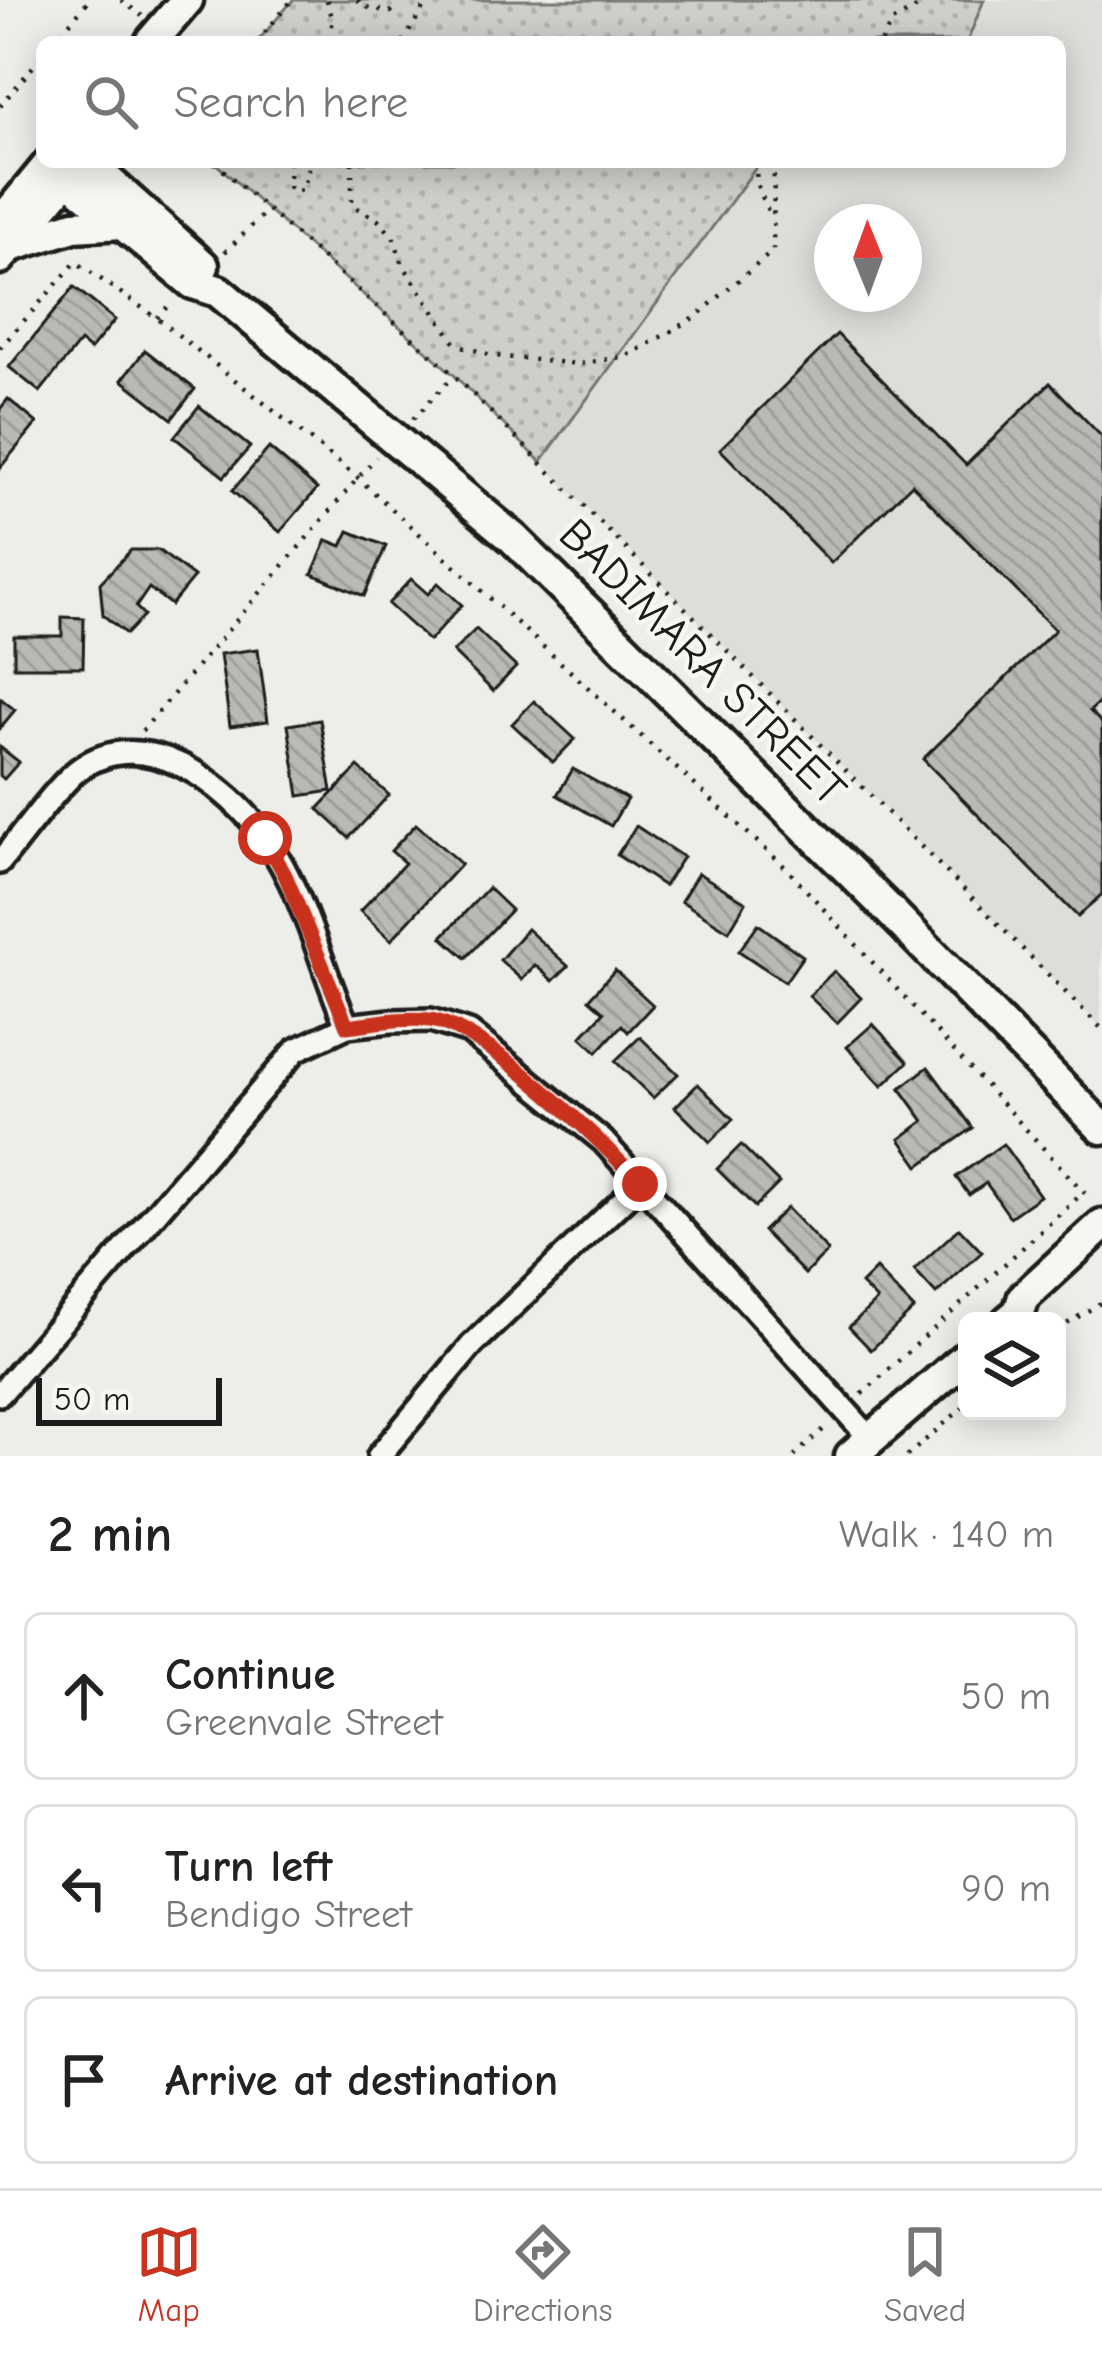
<!DOCTYPE html>
<meta charset="utf-8">
<style>
body{margin:0;font-family:"Comic Neue",sans-serif;background:#f6f6f6;color:#222}
.controls{position:absolute;right:36px;bottom:36px;display:grid;overflow:hidden;border-radius:18px;box-shadow:0 6px 30px #0003}
.controls button{width:108px;height:108px;display:grid;place-items:center;padding:0;border:0;border-bottom:3px solid #e0e0e0;background:#fff;color:#222;font:60px sans-serif}
.compass{position:absolute;left:814px;top:204px;width:108px;height:108px;border-radius:50%;background:#fff;box-shadow:0 6px 30px #0003;rotate:359deg}
.scale{position:absolute;left:36px;bottom:30px;width:186px;box-sizing:border-box;padding-left:12px;border:6px solid #1c1c1c;border-top:0;font-size:33px;line-height:42px;white-space:nowrap;color:#1c1c1c;-webkit-text-stroke:9px #f6f6f2;paint-order:stroke}
.stop{position:absolute;width:36px;height:36px;margin:-27px;border:9px solid #c8321e;border-radius:50%;background:#fff}
.stop.end{background:#c8321e;border-color:#fff;box-shadow:0 3px 12px #0008}
.list{margin:0;padding:0;list-style:none}
h2{display:flex;justify-content:space-between;align-items:center;height:156px;margin:0;padding:0 48px;font-size:51px}
h2 small{font-size:39px;font-weight:400;color:#767676}
.list li{display:grid;grid-template-columns:78px 1fr auto;gap:36px;align-items:center;box-sizing:border-box;height:168px;margin:0 24px 24px;padding:0 24px;border:3px solid #e0e0e0;border-radius:18px}
.list b{display:block;font-size:45px;white-space:nowrap}
.list p{margin:0;font-size:39px;white-space:nowrap;color:#767676}
.list em{font-size:39px;font-style:normal;color:#767676}
.icon{flex:none;width:66px;height:66px;fill:none;stroke:currentColor;stroke-width:2;stroke-linecap:round;stroke-linejoin:round}
.map{position:relative;flex:none;width:1102px;height:1456px;overflow:hidden}
.search{position:absolute;background:#fff;box-shadow:0 6px 30px #0003;left:36px;right:36px;top:36px;height:132px;display:flex;align-items:center;gap:30px;box-sizing:border-box;padding:0 42px;border-radius:18px;color:#767676;font-size:45px}
.sheet{height:732px;background:#fff}
nav{display:flex;justify-content:space-around;align-items:center;box-sizing:border-box;height:168px;border-top:3px solid #e0e0e0;background:#fff;font-size:33px;color:#767676}
nav a{display:grid;justify-items:center;gap:6px}
nav .on{color:#c8321e}
.map>svg:first-child{display:block}
</style>
<div class="map">
<svg width="1102" height="1456" viewBox="0 0 1102 1456">
<defs>
<pattern id="park-dots" width="8" height="8" patternUnits="userSpaceOnUse" patternTransform="scale(3)"><rect width="8" height="8" fill="#cececb"/><path d="M2 2h.1M6 6h.1" fill="none" stroke="#b0b0ae" stroke-width="1.8" stroke-linecap="round"/></pattern>
<pattern id="building-back-hatch" width="6" height="6" patternUnits="userSpaceOnUse" patternTransform="scale(3)"><rect width="6" height="6" fill="#b9b9b6"/><path d="M-1 5l2 2M0 0l6 6M5-1l2 2" fill="none" stroke="#9e9e9c"/></pattern>
</defs>
<rect width="100%" height="100%" fill="#edede9"/>
<filter id="ink" filterUnits="userSpaceOnUse"><feTurbulence type="fractalNoise" baseFrequency=".00833" numOctaves="2"/><feDisplacementMap in="SourceGraphic" scale="24" xChannelSelector="R" yChannelSelector="G"/><feConvolveMatrix kernelMatrix="1 2 1 2 8 2 1 2 1" color-interpolation-filters="sRGB"/></filter>
<g filter="url(#ink)">
<path fill="#ddddda" fill-rule="evenodd" d="M984,0H1102L1101,1027L541,462L760,162H1060V42H967ZM832,222H904V294H832Z"/>
<g fill="url(#park-dots)" stroke="#757574" stroke-width="3">
<polygon points="293,0 984,0 967,42 257,42"/>
<polygon points="214,162 760,162 541,462 454,375"/>
</g>
<g fill="url(#building-back-hatch)" stroke="#1c1c1c" stroke-width="3">
<polygon points="74,287 115,320 90,350 80,342 40,392 9,367"/>
<polygon points="837,334 966,465 1050,383 1102,437 1102,700 1090,711 1102,723 1102,894 1078,917 923,759 1055,630 912,484 831,563 720,449"/>
<polygon points="145,350 195,389 172,419 122,380"/>
<polygon points="8,399 37,423 0,468 0,409"/>
<polygon points="199,406 250,447 224,477 174,437"/>
<polygon points="269,448 317,489 280,532 232,491"/>
<polygon points="349,531 386,546 364,596 312,574 327,540 342,546"/>
<polygon points="131,550 158,550 194,577 171,605 149,588 136,607 144,615 126,634 103,615 100,583"/>
<polygon points="411,579 428,594 438,583 462,605 429,641 388,604"/>
<polygon points="62,617 84,618 83,667 14,667 14,636 62,636"/>
<polygon points="476,629 516,667 493,691 453,652"/>
<polygon points="258,649 268,721 230,726 220,654"/>
<polygon points="0,698 15,710 0,728"/>
<polygon points="534,701 575,739 553,762 512,724"/>
<polygon points="320,720 332,791 299,796 288,725"/>
<polygon points="0,747 19,762 4,779 0,776"/>
<polygon points="358,767 389,795 349,838 318,809"/>
<polygon points="573,769 627,799 611,826 557,795"/>
<polygon points="416,824 461,864 391,940 360,911 405,863 391,851"/>
<polygon points="636,826 683,857 664,886 617,855"/>
<polygon points="698,873 746,902 729,931 681,901"/>
<polygon points="488,888 511,910 466,958 442,937"/>
<polygon points="758,924 803,956 785,982 739,951"/>
<polygon points="527,929 568,966 553,981 535,965 522,980 500,960"/>
<polygon points="615,970 653,1005 628,1032 622,1025 597,1052 581,1037 604,1012 589,999"/>
<polygon points="834,971 861,998 837,1023 809,996"/>
<polygon points="873,1024 908,1062 882,1086 847,1047"/>
<polygon points="640,1037 678,1074 653,1098 615,1061"/>
<polygon points="928,1067 973,1128 919,1166 900,1139 924,1121 900,1088"/>
<polygon points="698,1084 733,1119 710,1142 675,1107"/>
<polygon points="1003,1144 1040,1196 1010,1217 986,1183 969,1195 956,1177"/>
<polygon points="741,1145 779,1183 755,1207 717,1169"/>
<polygon points="787,1208 828,1251 805,1274 763,1231"/>
<polygon points="959,1228 982,1252 936,1294 914,1270"/>
<polygon points="876,1269 914,1309 871,1350 849,1327 877,1300 861,1284"/>
</g>
<g fill="none" stroke-linecap="round" stroke-linejoin="round">
<g stroke="#1c1c1c" stroke-width="30">
<g id="street">
<path d="M0,862C19,839 57,786 78,770C144,721 228,785 266,839C304,893 321,966 347,1026"/>
<polyline points="0,1394 296,1050 347,1026 391,1021 431,1020 469,1032 603,1141 869,1437"/>
<polyline points="379,1456 472,1345 640,1184"/>
</g>
</g>
<g stroke="#1c1c1c" stroke-width="39">
<g id="secondary">
<polyline points="151,42 187,0"/>
<polyline points="87,162 203,266"/>
<polyline points="50,163 193,283 218,291 513,538 892,913 1102,1128"/>
<polyline points="0,224 51,162"/>
<polyline points="11,246 74,226 122,223"/>
<polyline points="0,258 80,162"/>
<polyline points="1008,1321 1019,1312 1024,1297 1102,1225"/>
<polyline points="851,1456 967,1356"/>
</g>
</g>
<g stroke="#1c1c1c" stroke-width="4.5" stroke-dasharray="3 9" stroke-linecap="butt">
<polyline points="121,0 142,16"/>
<polyline points="327,0 332,17 332,42"/>
<polyline points="357,0 369,8 391,12 398,0"/>
<polyline points="54,42 89,0"/>
<polyline points="257,42 292,0"/>
<polyline points="403,42 428,0"/>
<polyline points="881,42 892,22 930,0"/>
<polyline points="0,106 42,56"/>
<polyline points="214,162 454,375 1102,1029"/>
<polyline points="289,162 289,187 295,192 301,190 308,176 308,162"/>
<polyline points="352,162 352,205 378,220 393,236 403,265 456,344 494,356 580,364 627,356 693,319 773,251 774,162"/>
<polyline points="757,162 756,182 771,218"/>
<polyline points="225,252 268,210"/>
<polyline points="157,318 173,302"/>
<polyline points="0,348 76,262 157,318 357,477 785,867 1091,1200"/>
<polyline points="413,419 454,375"/>
<polyline points="142,731 376,457"/>
<polyline points="1057,1330 1102,1302"/>
<polyline points="862,1394 1084,1192"/>
<polyline points="794,1456 827,1426"/>
<polyline points="907,1456 967,1404"/>
</g>
<use href="#street" stroke="#f6f6f2" stroke-width="21"/>
<use href="#secondary" stroke="#f6f6f2" stroke-width="30"/>
</g>
</g>
<g fill="none" stroke-linecap="round" stroke-linejoin="round" filter="url(#ink)">
<path stroke="#c8321e" stroke-width="15" d="M265,838L286,877L347,1026C374,1023 403,1017 430,1020C484,1027 603,1141 640,1184"/>
</g>
<g text-anchor="middle" dominant-baseline="central" stroke-width="9" stroke-linejoin="round" paint-order="stroke">
<g font-size="45" fill="#1c1c1c" stroke="#f6f6f2">
<text transform="translate(703 662) rotate(45)">BADIMARA STREET</text>
</g>
</g>
</svg>
<div class="controls">
<button><svg class="icon" aria-label="layers" viewBox="0 0 24 24"><path d="M12 4l9 5-9 5-9-5zM3 14l9 5 9-5"/></svg></button>
</div>
<svg class="compass" viewBox="-18 -18 36 36"><path d="M0-13l5 13h-10z" fill="#e53935"/><path d="M0 13l5-13h-10z" fill="#767676"/></svg>
<div class="scale">50 m</div>
<div class="stop" style="left:265px;top:838px"></div>
<div class="stop end" style="left:640px;top:1184px"></div>
<div class="search"><svg class="icon" aria-label="search" viewBox="0 0 24 24"><circle cx="10" cy="10" r="6"/><path d="M15 15l6 6"/></svg>Search here</div>
</div>
<section class="sheet">
<h2>2 min<small>Walk · 140 m</small></h2>
<ul class="list">
<li><svg class="icon" aria-label="ahead" viewBox="0 0 24 24"><path d="M12 20V5M6 11l6-6 6 6"/></svg><div><b>Continue</b><p>Greenvale Street</p></div><em>50 m</em></li>
<li><svg class="icon" aria-label="left" viewBox="0 0 24 24"><path d="M17 20v-9H6M10 6l-5 5 5 5"/></svg><div><b>Turn left</b><p>Bendigo Street</p></div><em>90 m</em></li>
<li><svg class="icon" aria-label="arrive" viewBox="0 0 24 24"><path d="M6 21V4h12l-3 4 3 4H6"/></svg><div><b>Arrive at destination</b></div></li>
</ul>
</section>
<nav>
<a class="on"><svg class="icon" aria-label="map" viewBox="0 0 24 24"><path d="M3 6l6-2 6 2 6-2v14l-6 2-6-2-6 2zM9 4v14M15 6v14"/></svg>Map</a>
<a><svg class="icon" aria-label="directions" viewBox="0 0 24 24"><path d="M12 3l9 9-9 9-9-9zM9 14v-3h6M13 9l2 2-2 2"/></svg>Directions</a>
<a><svg class="icon" aria-label="saved" viewBox="0 0 24 24"><path d="M7 4h10v16l-5-4-5 4z"/></svg>Saved</a>
</nav>
